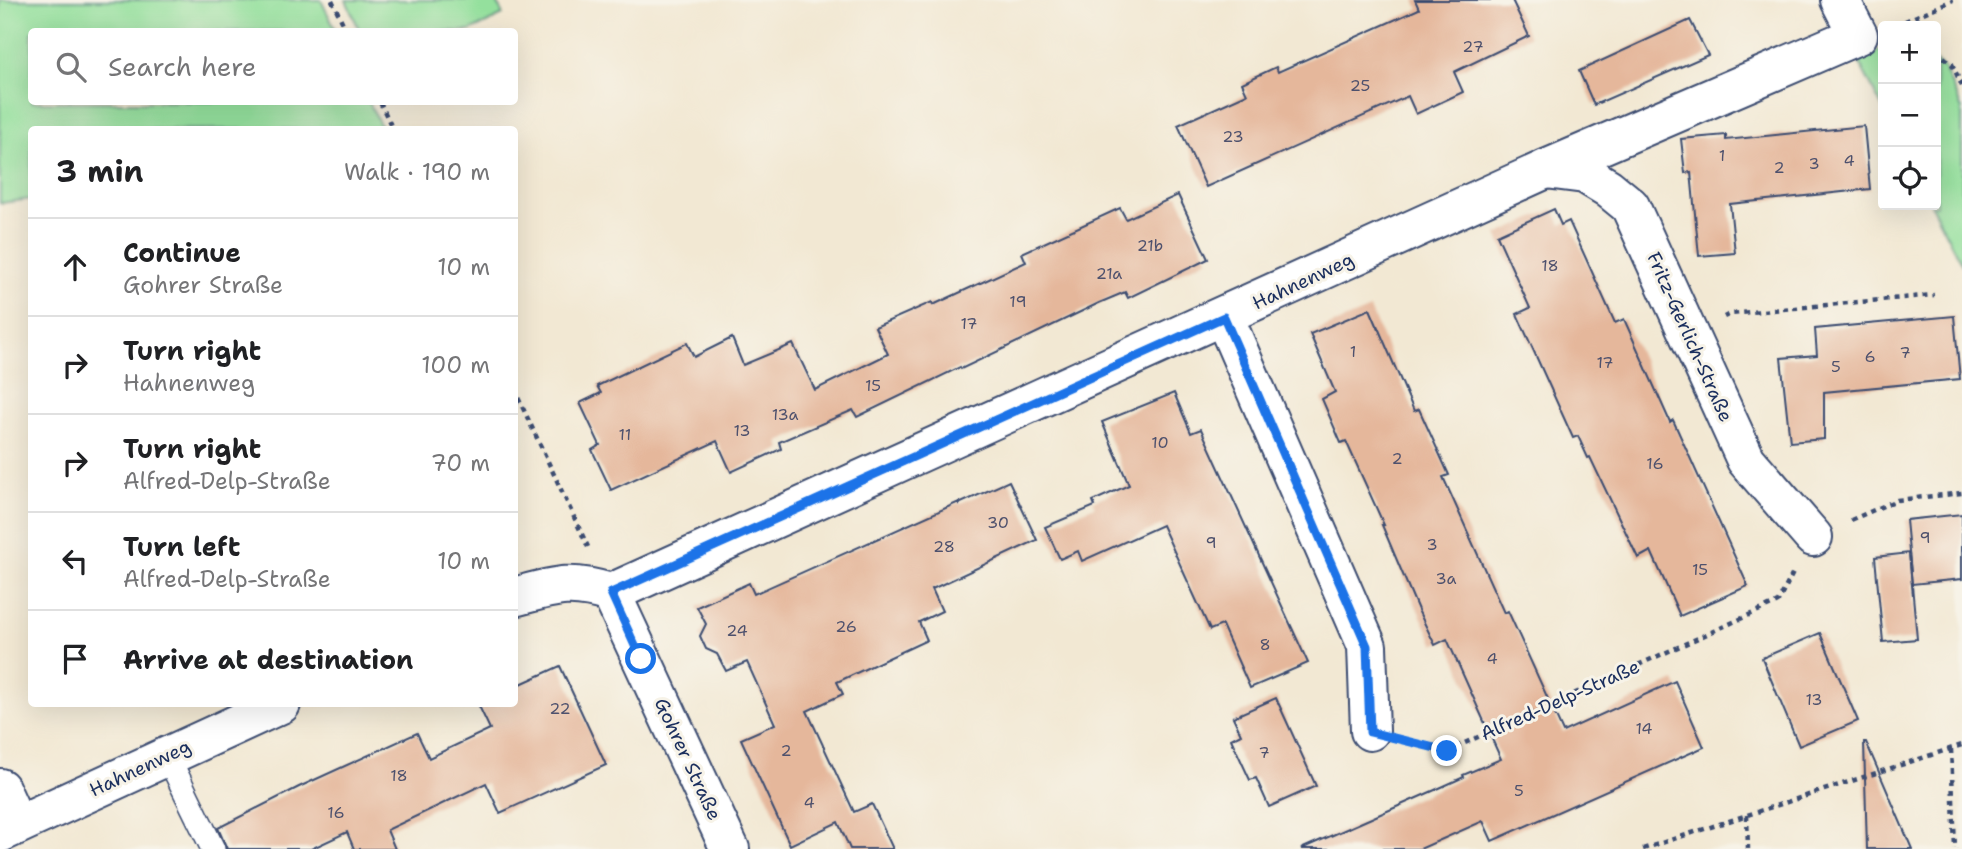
<!DOCTYPE html>
<meta charset="utf-8">
<style>
body{margin:0;font-family:"Shantell Sans",sans-serif;background:#f6f6f6;color:#202124}
.controls{position:absolute;right:21px;top:21px;display:grid;overflow:hidden;border-radius:7px;box-shadow:0 7px 28px #0002}
.controls button{width:63px;height:63px;display:grid;place-items:center;padding:0;border:0;border-bottom:2px solid #e0e0e0;background:#fff;color:#202124;font:35px sans-serif}
.stop{position:absolute;width:21px;height:21px;margin:-16px;border:5px solid #1a73e8;border-radius:50%;background:#fff}
.stop.end{background:#1a73e8;border-color:#fff;box-shadow:0 2px 7px #0008}
.list{margin:0;padding:0;list-style:none}
h2{display:flex;justify-content:space-between;align-items:center;height:91px;margin:0;padding:0 28px;font-size:30px}
h2 small{font-size:23px;font-weight:400;color:#757577}
.list li{display:grid;grid-template-columns:46px 1fr auto;gap:21px;align-items:center;box-sizing:border-box;height:98px;padding:0 28px;border-top:2px solid #e0e0e0}
.list b{display:block;font-size:26px;white-space:nowrap}
.list p{margin:0;font-size:23px;white-space:nowrap;color:#757577}
.list em{font-size:23px;font-style:normal;color:#757577}
.icon{flex:none;width:38px;height:38px;fill:none;stroke:currentColor;stroke-width:2;stroke-linecap:round;stroke-linejoin:round}
.map{position:relative;flex:none;width:1962px;height:849px;overflow:hidden}
.search{position:absolute;background:#fff;box-shadow:0 7px 28px #0002;left:28px;top:28px;width:490px;height:77px;display:flex;align-items:center;gap:18px;box-sizing:border-box;padding:0 24px;border-radius:7px;color:#757577;font-size:26px}
.panel{position:absolute;background:#fff;box-shadow:0 7px 28px #0002;left:28px;top:126px;width:490px;height:581px;border-radius:7px}
.map>svg:first-child{display:block}
</style>
<div class="map">
<svg width="1962" height="849" viewBox="0 0 1962 849">
<rect width="100%" height="100%" fill="#f7f3e8"/>
<filter id="ink" filterUnits="userSpaceOnUse"><feTurbulence type="fractalNoise" baseFrequency=".0143" numOctaves="2"/><feDisplacementMap in="SourceGraphic" scale="14" xChannelSelector="R" yChannelSelector="G"/><feConvolveMatrix kernelMatrix="1 2 1 2 8 2 1 2 1" color-interpolation-filters="sRGB"/></filter>
<filter id="wash" filterUnits="userSpaceOnUse"><feTurbulence type="fractalNoise" baseFrequency=".00686" numOctaves="4" result="noise"/><feDisplacementMap in="SourceGraphic" scale="28" xChannelSelector="R" yChannelSelector="G"/><feGaussianBlur stdDeviation="1.57" result="paint"/><feColorMatrix in="noise" values="0 0 0 0 0 0 0 0 0 0 0 0 0 0 0 0 0 1.4 0 .05"/><feComposite in="paint" operator="in"/></filter>
<g filter="url(#wash)">
<rect width="100%" height="100%" fill="#f2e8d3"/>
<g fill="#94e09d" stroke="#58887e" stroke-width="2">
<polygon points="0,0 321,0 336,31 32,32 32,102 369,102 382,129 32,130 31,199 0,203"/>
<polygon points="346,0 496,0 503,15 470,31 360,31"/>
<polygon points="1883,49 1883,109 1858,60"/>
<polygon points="1936,62 1944,68 1962,109 1962,265 1931,205 1936,205"/>
</g>
<g id="blocks">
<g fill="#e5b79b">
<polygon points="1415,0 1512,0 1529,36 1454,72 1463,92 1416,114 1408,96 1206,187 1178,125 1247,94 1242,83 1276,67 1278,72 1419,9"/>
<polygon points="1690,20 1708,55 1594,105 1579,71"/>
<polygon points="1864,126 1870,189 1730,204 1735,253 1699,256 1691,172 1685,173 1681,139 1726,135 1726,140"/>
<polygon points="1178,195 1208,259 1128,298 1125,292 1099,303 961,369 960,367 857,417 853,410 779,442 781,449 731,472 717,441 611,490 592,450 600,445 580,403 601,393 597,386 687,343 694,357 732,338 743,365 793,344 815,390 888,354 875,327 932,302 933,305 1026,262 1022,253 1120,208 1126,219"/>
<polygon points="1554,209 1561,225 1569,221 1615,323 1624,319 1670,422 1673,420 1748,586 1680,616 1651,551 1638,558 1590,457 1588,458 1578,436 1573,438 1517,314 1530,308 1497,235"/>
<polygon points="1370,309 1414,411 1419,409 1449,475 1443,477 1504,613 1508,611 1563,732 1675,681 1704,747 1492,841 1483,821 1420,849 1301,849 1435,790 1464,777 1463,775 1501,759 1447,639 1435,645 1418,610 1382,525 1384,525 1346,441 1341,443 1322,399 1335,392 1310,334"/>
<polygon points="1954,316 1960,379 1824,392 1824,439 1790,442 1781,358 1817,355 1815,329"/>
<polygon points="1174,393 1191,433 1201,429 1308,663 1250,688 1222,625 1210,630 1162,525 1082,561 1078,551 1060,559 1045,527 1095,506 1093,501 1129,485 1102,422"/>
<polygon points="1009,481 1037,540 932,589 942,611 919,622 927,640 837,682 843,694 807,711 854,812 872,804 893,849 850,849 838,822 790,845 741,739 775,724 747,662 726,671 717,654 706,649 700,636 706,624 697,607 749,583 754,594 959,502 959,504"/>
<polygon points="1962,514 1962,579 1912,584 1906,520"/>
<polygon points="1909,553 1917,639 1883,642 1875,557"/>
<polygon points="1820,633 1858,721 1799,746 1762,658"/>
<polygon points="560,666 606,765 500,813 486,783 387,830 395,849 354,849 347,832 311,849 227,849 218,828 299,787 417,733 429,758 490,729 478,704 514,704 514,687"/>
<polygon points="1276,698 1316,786 1269,807 1256,778 1250,780 1231,739 1241,734 1233,717"/>
<polygon points="1864,742 1866,742 1912,849 1867,849"/>
</g>
</g>
</g>
<g filter="url(#ink)">
<use href="#blocks" fill-opacity="0" stroke="#3b4b70" stroke-width="2"/>
<g fill="none" stroke-linecap="round" stroke-linejoin="round">
<g stroke="#3b4b70" stroke-width="26">
<polyline id="service" points="167,755 213,849"/>
</g>
<g stroke="#3b4b70" stroke-width="42">
<g id="minor">
<polyline points="1546,169 1585,174 1608,188 1630,206 1746,460 1813,537"/>
<polyline points="1224,317 1367,646 1370,731"/>
<polyline points="611,593 730,849"/>
<path d="M514,597C555,586 569,580 611,593L1546,169L1858,35L1840,0"/>
<polyline points="0,788 17,825"/>
<polyline points="0,833 281,704"/>
</g>
</g>
<g stroke="#3b4b70" stroke-width="4.5" stroke-dasharray="5 5" stroke-linecap="butt">
<polyline points="332,0 347,32"/>
<polyline points="1896,25 1953,0"/>
<polyline points="1936,51 1952,64 1962,86"/>
<polyline points="380,102 393,130"/>
<polyline points="1724,317 1730,314 1934,295"/>
<polyline points="514,389 588,547"/>
<polyline points="1851,520 1897,500 1962,493"/>
<polyline points="1408,741 1447,751 1778,602 1793,573"/>
<polyline points="1951,749 1955,849"/>
<polyline points="1747,815 1748,849"/>
<polyline points="1643,849 1962,745"/>
</g>
<use href="#service" stroke="#fff" stroke-width="23"/>
<use href="#minor" stroke="#fff" stroke-width="38"/>
</g>
</g>
<g fill="none" stroke-linecap="round" stroke-linejoin="round" filter="url(#ink)">
<polyline stroke="#1a73e8" stroke-width="9" points="641,659 611,593 1224,317 1367,646 1370,732 1447,751"/>
</g>
<g text-anchor="middle" dominant-baseline="central" stroke-width="6" stroke-linejoin="round" paint-order="stroke">
<g font-size="16" fill="#4e516d">
<text x="1473" y="46">27</text>
<text x="1360" y="85">25</text>
<text x="1233" y="136">23</text>
<text x="1722" y="155">1</text>
<text x="1849" y="160">4</text>
<text x="1814" y="163">3</text>
<text x="1779" y="167">2</text>
<text x="1150" y="245">21b</text>
<text x="1550" y="265">18</text>
<text x="1109" y="273">21a</text>
<text x="1018" y="301">19</text>
<text x="969" y="323">17</text>
<text x="1353" y="351">1</text>
<text x="1905" y="352">7</text>
<text x="1870" y="356">6</text>
<text x="1605" y="362">17</text>
<text x="1836" y="366">5</text>
<text x="873" y="385">15</text>
<text x="785" y="414">13a</text>
<text x="742" y="430">13</text>
<text x="625" y="434">11</text>
<text x="1160" y="442">10</text>
<text x="1397" y="458">2</text>
<text x="1655" y="463">16</text>
<text x="998" y="522">30</text>
<text x="1925" y="537">9</text>
<text x="1211" y="542">9</text>
<text x="1432" y="544">3</text>
<text x="944" y="546">28</text>
<text x="1700" y="569">15</text>
<text x="1446" y="578">3a</text>
<text x="846" y="626">26</text>
<text x="737" y="630">24</text>
<text x="1265" y="644">8</text>
<text x="1492" y="658">4</text>
<text x="1814" y="699">13</text>
<text x="560" y="708">22</text>
<text x="1644" y="728">14</text>
<text x="786" y="750">2</text>
<text x="1264" y="752">7</text>
<text x="399" y="775">18</text>
<text x="1519" y="790">5</text>
<text x="809" y="802">4</text>
<text x="336" y="812">16</text>
</g>
<g font-size="19" fill="#1b2f5e" stroke="#f7f3e8">
<text transform="translate(1303 281) rotate(-25)">Hahnenweg</text>
<text transform="translate(1690 337) rotate(66)">Fritz-Gerlich-Straße</text>
<text transform="translate(1560 700) rotate(-24)">Alfred-Delp-Straße</text>
<text transform="translate(688 759) rotate(65)">Gohrer Straße</text>
<text transform="translate(140 768) rotate(-25)">Hahnenweg</text>
</g>
</g>
</svg>
<div class="controls">
<button>+</button>
<button>−</button>
<button><svg class="icon" aria-label="locate" viewBox="0 0 24 24"><circle cx="12" cy="12" r="6"/><path d="M12 2v4M12 18v4M2 12h4M18 12h4"/></svg></button>
</div>
<div class="stop" style="left:641px;top:659px"></div>
<div class="stop end" style="left:1447px;top:751px"></div>
<div class="search"><svg class="icon" aria-label="search" viewBox="0 0 24 24"><circle cx="10" cy="10" r="6"/><path d="M15 15l6 6"/></svg>Search here</div>
<section class="panel">
<h2>3 min<small>Walk · 190 m</small></h2>
<ul class="list">
<li><svg class="icon" aria-label="ahead" viewBox="0 0 24 24"><path d="M12 20V5M6 11l6-6 6 6"/></svg><div><b>Continue</b><p>Gohrer Straße</p></div><em>10 m</em></li>
<li><svg class="icon" aria-label="right" viewBox="0 0 24 24"><path d="M7 20v-9h11M14 6l5 5-5 5"/></svg><div><b>Turn right</b><p>Hahnenweg</p></div><em>100 m</em></li>
<li><svg class="icon" aria-label="right" viewBox="0 0 24 24"><path d="M7 20v-9h11M14 6l5 5-5 5"/></svg><div><b>Turn right</b><p>Alfred-Delp-Straße</p></div><em>70 m</em></li>
<li><svg class="icon" aria-label="left" viewBox="0 0 24 24"><path d="M17 20v-9H6M10 6l-5 5 5 5"/></svg><div><b>Turn left</b><p>Alfred-Delp-Straße</p></div><em>10 m</em></li>
<li><svg class="icon" aria-label="arrive" viewBox="0 0 24 24"><path d="M6 21V4h12l-3 4 3 4H6"/></svg><div><b>Arrive at destination</b></div></li>
</ul>
</section>
</div>
